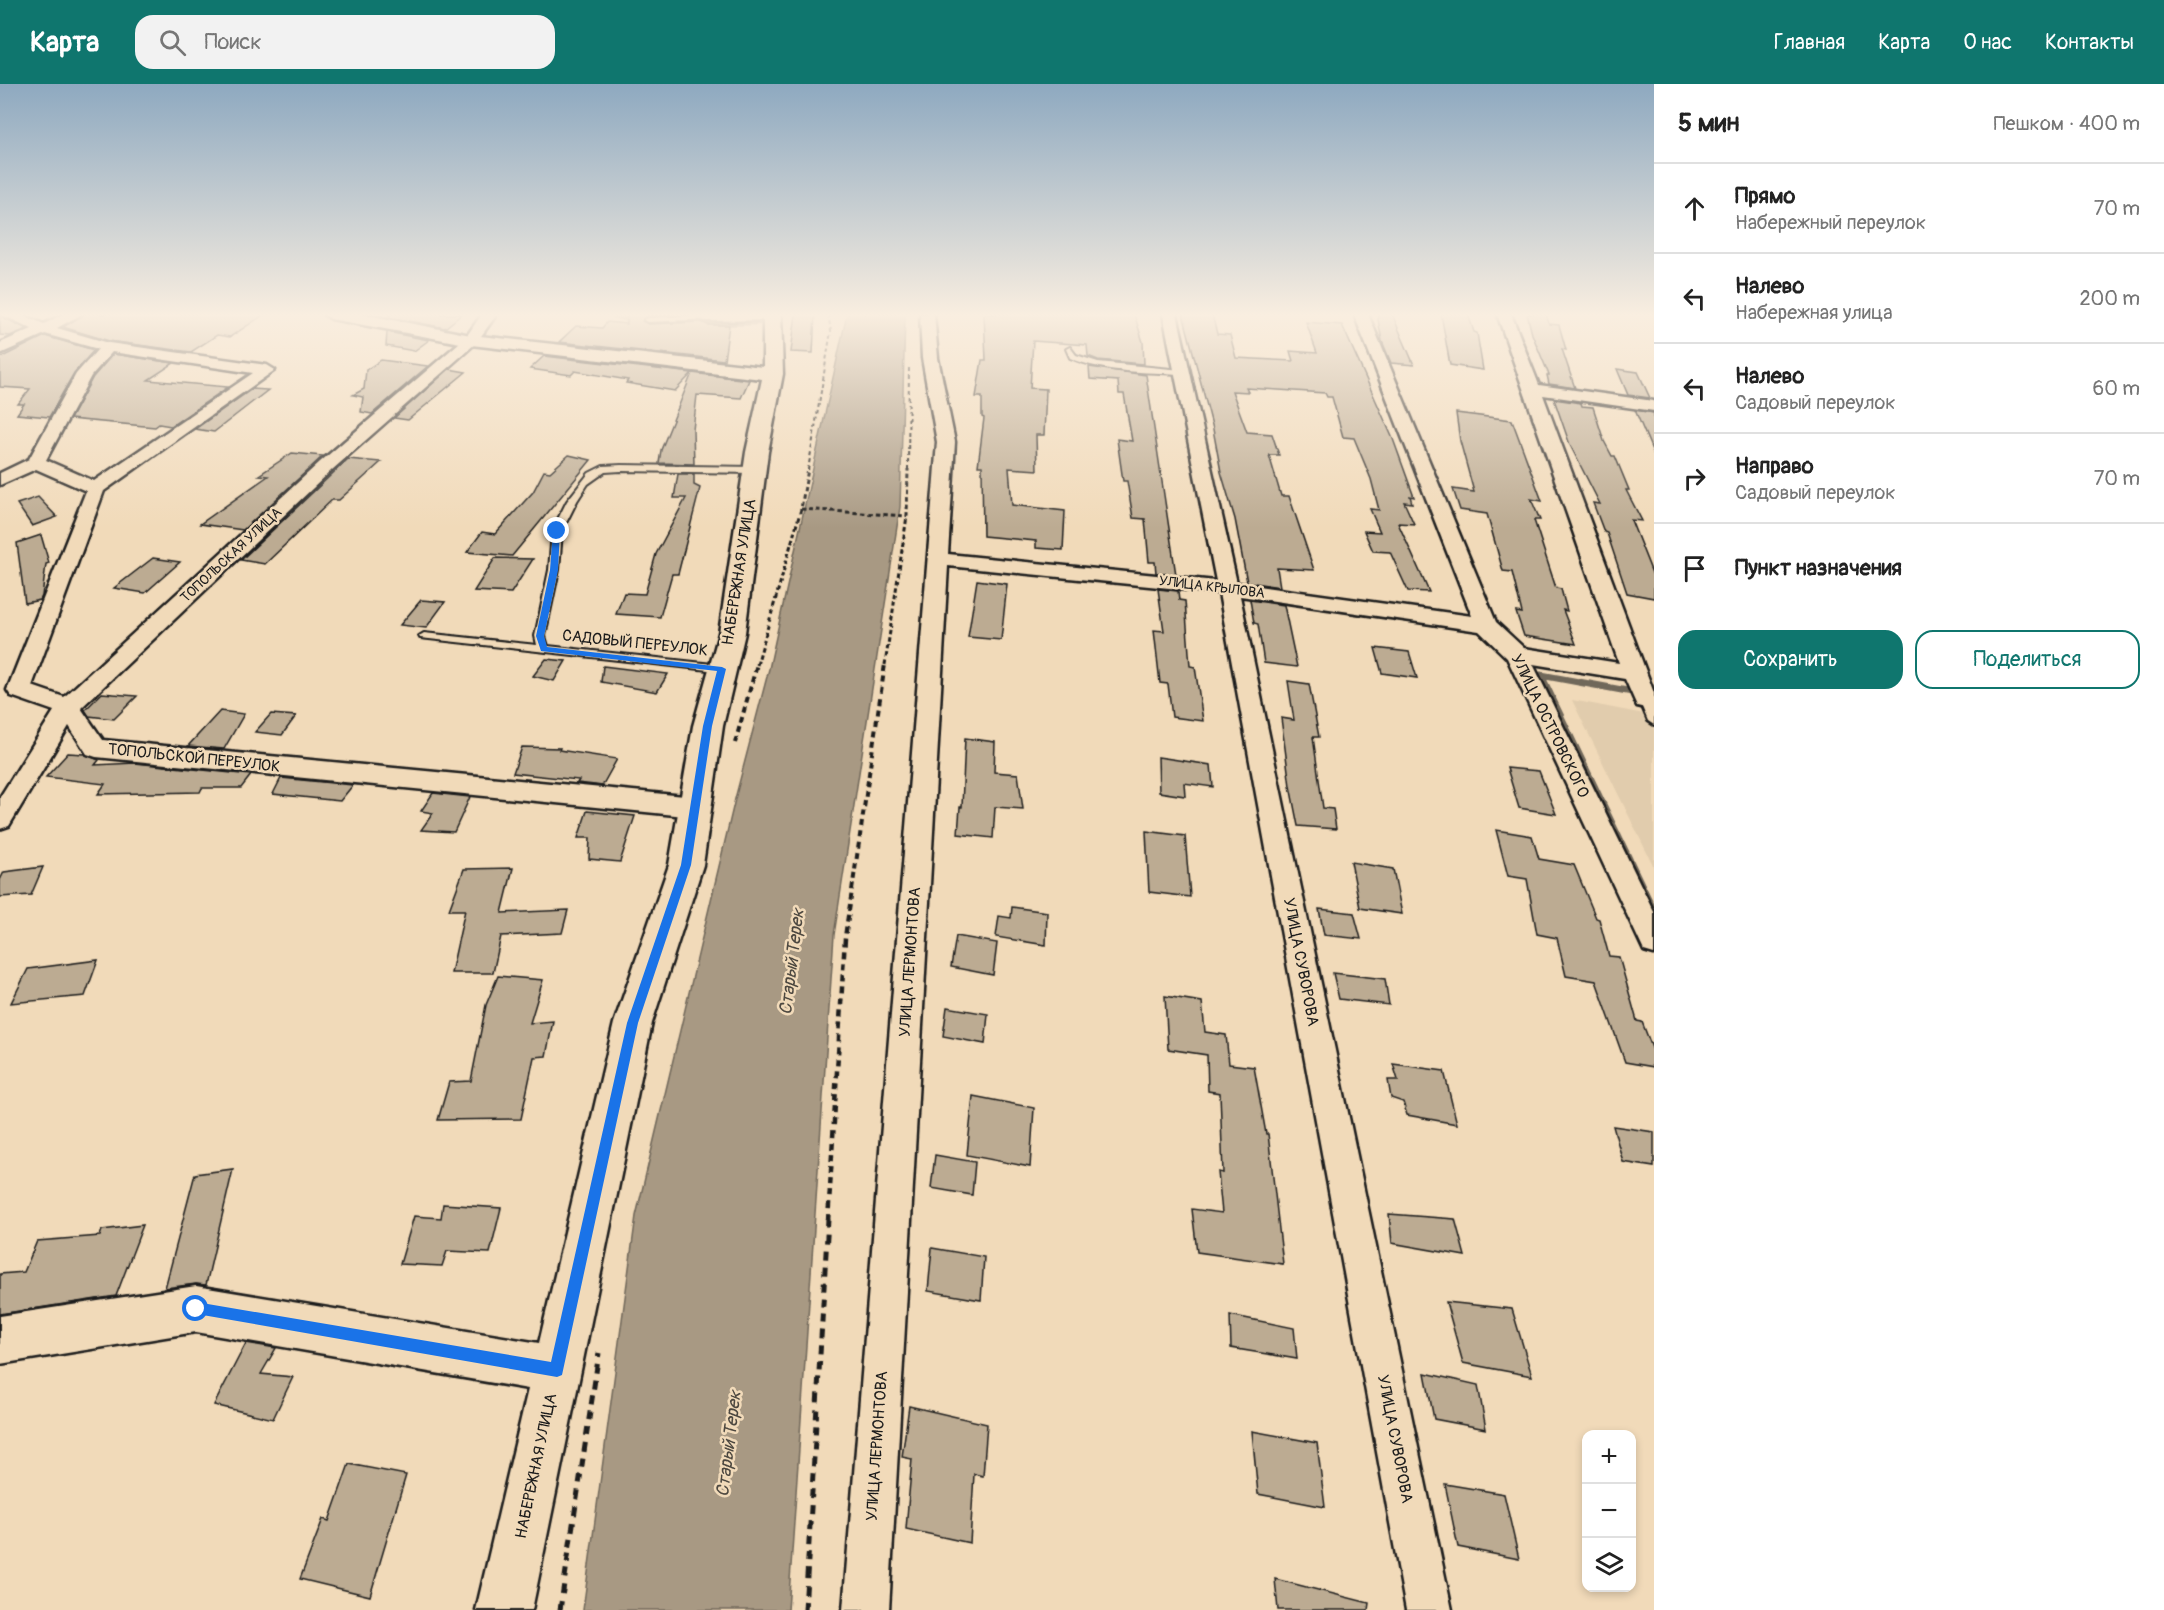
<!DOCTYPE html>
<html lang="ru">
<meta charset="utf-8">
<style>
body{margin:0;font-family:Pangolin,sans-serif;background:#f2f2f2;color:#222}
.controls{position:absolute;right:18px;bottom:18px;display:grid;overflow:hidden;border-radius:12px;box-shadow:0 3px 9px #0003}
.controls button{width:54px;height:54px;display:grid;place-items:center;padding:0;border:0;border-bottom:2px solid #e0e0e0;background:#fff;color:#222;font:30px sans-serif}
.stop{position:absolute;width:18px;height:18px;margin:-14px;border:4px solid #1a73e8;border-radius:50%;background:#fff}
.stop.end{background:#1a73e8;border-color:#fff;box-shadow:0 2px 6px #0008}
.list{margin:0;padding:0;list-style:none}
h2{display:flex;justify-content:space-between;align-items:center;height:78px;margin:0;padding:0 24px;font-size:26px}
h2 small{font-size:20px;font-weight:400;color:#767676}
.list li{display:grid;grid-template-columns:39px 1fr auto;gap:18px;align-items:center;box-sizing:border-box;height:90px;padding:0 24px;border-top:2px solid #e0e0e0}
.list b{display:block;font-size:22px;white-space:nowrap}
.list p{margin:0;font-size:20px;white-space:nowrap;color:#767676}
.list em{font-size:20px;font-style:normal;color:#767676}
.actions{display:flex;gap:12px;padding:18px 24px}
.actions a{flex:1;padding:14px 0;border:2px solid #0f766e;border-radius:18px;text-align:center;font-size:21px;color:#0f766e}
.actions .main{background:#0f766e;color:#fff}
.icon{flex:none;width:33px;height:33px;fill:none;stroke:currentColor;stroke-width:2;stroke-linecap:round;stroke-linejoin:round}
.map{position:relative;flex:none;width:1654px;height:1526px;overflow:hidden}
header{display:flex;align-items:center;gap:36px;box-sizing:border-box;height:84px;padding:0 30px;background:#0f766e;color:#fff}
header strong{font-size:28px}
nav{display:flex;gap:33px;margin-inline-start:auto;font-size:21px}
.search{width:420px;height:54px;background:#f2f2f2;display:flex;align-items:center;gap:15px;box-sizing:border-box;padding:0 21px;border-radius:18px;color:#767676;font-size:22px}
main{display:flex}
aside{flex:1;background:#fff}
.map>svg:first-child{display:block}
</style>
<header>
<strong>Карта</strong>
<div class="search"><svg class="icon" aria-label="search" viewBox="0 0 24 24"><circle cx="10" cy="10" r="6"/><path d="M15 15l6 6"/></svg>Поиск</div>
<nav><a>Главная</a><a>Карта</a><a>О нас</a><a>Контакты</a></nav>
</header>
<main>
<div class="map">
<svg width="1654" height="1526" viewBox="0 0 1654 1526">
<rect width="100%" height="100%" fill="#f1dab9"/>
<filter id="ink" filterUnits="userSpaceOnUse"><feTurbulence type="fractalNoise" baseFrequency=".0167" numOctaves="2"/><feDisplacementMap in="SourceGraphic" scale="12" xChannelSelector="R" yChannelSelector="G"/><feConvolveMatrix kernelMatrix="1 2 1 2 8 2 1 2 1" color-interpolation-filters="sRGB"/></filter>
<g filter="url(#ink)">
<polygon fill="#e1ccad" points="1572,616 1654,632 1654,783"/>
<polygon fill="#a89983" stroke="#70675a" stroke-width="1.5" points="847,230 905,230 900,423 834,851 788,1526 583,1526 636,1132 735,715 769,585"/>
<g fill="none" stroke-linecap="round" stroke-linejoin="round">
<g stroke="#70675a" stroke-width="4.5">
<polyline points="614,230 614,232 645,240 665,240"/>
<polyline points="695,240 759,239"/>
</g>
<polyline stroke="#70675a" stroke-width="7" points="1654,612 1541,591 1654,827"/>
</g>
<g fill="#bcab92" stroke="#1c1c1c" stroke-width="1.5">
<polygon points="84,230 265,230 230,253 217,251 191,268 109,257 63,243"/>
<polygon points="389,230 462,230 445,244 389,233"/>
<polygon points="627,230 674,230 647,232 642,237 648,240 701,238 708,241 729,241 724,276 559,258 576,242 602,244 607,238 627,240"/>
<polygon points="796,230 815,230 813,269 791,268"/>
<polygon points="984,230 1134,230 1143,258 1144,280 1098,276 1088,272 1087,261 1033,257 1030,304 1046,305 1044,351 1036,351 1037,386 1009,384 1012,421 1065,427 1063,466 1036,464 1036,457 983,452 982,382 978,382 984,334 982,333 982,313 976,313 982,276 986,276"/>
<polygon points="1183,230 1212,230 1217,250 1230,251 1236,274 1293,277 1290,267 1317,269 1306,238 1342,241 1393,355 1414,413 1410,412 1412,419 1404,418 1414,440 1398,439 1429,508 1408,507 1390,468 1373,467 1364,447 1380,448 1370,425 1379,426 1371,395 1354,354 1343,353 1332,313 1327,313 1325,309 1246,304 1248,308 1232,307 1247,348 1272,350 1279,371 1269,371 1281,412 1289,412 1314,486 1277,484 1280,503 1247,498 1235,435 1221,388 1213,345"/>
<polygon points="1377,230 1392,230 1414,281 1391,279 1382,257"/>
<polygon points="1441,230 1468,230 1474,248 1477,249 1483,286 1450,281"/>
<polygon points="1527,230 1546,230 1549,240 1559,241 1566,266 1562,265 1575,304 1549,300 1547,291 1549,291 1532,250"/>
<polygon points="0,232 27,245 10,252 0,251"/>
<polygon points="387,248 429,256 414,267 386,262"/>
<polygon points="45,252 94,266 74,289 49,333 17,330 24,320 18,320 30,305 0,303 0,274"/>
<polygon points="113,270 174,279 148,296 228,303 171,342 159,340 155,343 70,335 93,293"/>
<polygon points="544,272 692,289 675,307 626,299 628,296 575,287 571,291 530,285"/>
<polygon points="381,276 428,282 372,330 361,328 363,313 353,311 364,305 366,286"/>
<polygon points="1089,283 1146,291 1176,491 1156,489 1155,478 1149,478 1145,435 1133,434 1127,397 1123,397 1117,355 1132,357 1124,310 1119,310 1118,297 1090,295"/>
<polygon points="449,285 466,288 408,336 394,334"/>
<polygon points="1617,285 1638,288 1650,314 1628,311"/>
<polygon points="692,289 749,296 741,314 697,311 693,346 694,380 659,379 661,366"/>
<polygon points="252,305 268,306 214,348 195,345"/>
<polygon points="1554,315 1581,319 1582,322 1593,323 1604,357 1612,372 1615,372 1629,406 1626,406 1642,437 1631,436 1654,494 1654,514 1627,509 1607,449 1604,448 1593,419 1600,420 1570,361"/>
<polygon points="1635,326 1654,329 1654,371"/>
<polygon points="1456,329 1512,336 1542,417 1531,415 1540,436 1534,436 1556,504 1561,505 1567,527 1563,526 1576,560 1524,552 1516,528 1522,529 1512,488 1503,487 1487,430 1460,426 1453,405 1474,408 1460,357"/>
<polygon points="292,369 323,372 243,446 200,440 268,392 259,391"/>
<polygon points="569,371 591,376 512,472 467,468 482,448 495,450 533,408 544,387 550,388"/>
<polygon points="348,375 381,378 339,416 332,416 265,480 241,476"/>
<polygon points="678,390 694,390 694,401 700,404 678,490 672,490 660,533 616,530 624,509 645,510 656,470 686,414 674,414"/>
<polygon points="38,413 57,433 32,442 17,420"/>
<polygon points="41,451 49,479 46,480 42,512 40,516 25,519 17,459"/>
<polygon points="153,474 180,478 145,509 114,504"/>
<polygon points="495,474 533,475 511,509 474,507"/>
<polygon points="977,496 1007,500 1001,556 968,553"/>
<polygon points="1158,505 1178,507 1179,516 1185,517 1190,582 1195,583 1203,637 1172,633 1168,600 1160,599 1154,546 1164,547"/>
<polygon points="421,516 445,518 426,544 400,541"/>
<polygon points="1250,516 1284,521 1297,583 1264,579 1258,540 1254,539"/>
<polygon points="1375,564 1409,568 1417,594 1382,589"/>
<polygon points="546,575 566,577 554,597 533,592"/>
<polygon points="603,582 668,590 657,608 601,598"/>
<polygon points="1288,597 1309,600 1319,653 1313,653 1323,724 1333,725 1336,745 1298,742 1290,702 1281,634 1294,636"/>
<polygon points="102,609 137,612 114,635 89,632 85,626"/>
<polygon points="220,627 244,630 224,665 188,662"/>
<polygon points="271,630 296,632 282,651 255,648"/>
<polygon points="965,654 995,658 994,688 1018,690 1023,725 995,723 993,754 958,750 960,723 962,723"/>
<polygon points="522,663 560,664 559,666 617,675 602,702 595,701 577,699 579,696 513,689"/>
<polygon points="68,669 84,670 99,676 95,681 135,679 251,691 241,704 202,704 200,708 98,710 105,700 46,693"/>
<polygon points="1158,673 1211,681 1213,703 1184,699 1185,712 1159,708"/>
<polygon points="1507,684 1539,687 1556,730 1519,724"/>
<polygon points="281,694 353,701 340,717 273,710"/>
<polygon points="433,709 470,713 454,748 421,746 433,729 421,727"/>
<polygon points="587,727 635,732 620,778 589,775 590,754 578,754"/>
<polygon points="1496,746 1532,752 1539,775 1574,781 1596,834 1599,835 1609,872 1619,873 1637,937 1642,938 1654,969 1654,983 1625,978 1596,897 1566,892 1557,854 1537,850 1527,795 1508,792"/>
<polygon points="1146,747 1185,752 1190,813 1149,808"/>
<polygon points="1351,778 1393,785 1402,830 1360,824"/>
<polygon points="43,783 31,811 0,813 0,796 4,788"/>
<polygon points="513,784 502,829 568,826 562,849 501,852 493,889 451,889 465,826 449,826 464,785"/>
<polygon points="1012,823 1047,828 1046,861 996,853 999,832 1011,834"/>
<polygon points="1319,825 1354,829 1361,855 1324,851"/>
<polygon points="956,852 997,859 993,891 951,883"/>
<polygon points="98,876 85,912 11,919 28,885"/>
<polygon points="1333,889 1385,895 1389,921 1339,915"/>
<polygon points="498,892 543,896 530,939 553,937 546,972 534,973 521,1035 438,1036 449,998 471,997 486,921"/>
<polygon points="1165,912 1202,918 1205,948 1226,951 1229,980 1254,983 1266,1050 1268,1050 1283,1180 1197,1168 1192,1125 1222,1129 1218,1088 1223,1089 1220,1009 1208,1007 1207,971 1168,965"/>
<polygon points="947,923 988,930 985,960 943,952"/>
<polygon points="1393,980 1444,987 1457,1040 1407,1031 1403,1018 1391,1014 1388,996 1398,996"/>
<polygon points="973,1012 1034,1024 1030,1083 967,1071"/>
<polygon points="1613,1042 1654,1048 1654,1083 1623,1078"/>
<polygon points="935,1071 975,1078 972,1111 931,1104"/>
<polygon points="233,1085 206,1201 196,1200 165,1204 195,1090"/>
<polygon points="443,1120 501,1124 490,1169 447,1167 442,1182 400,1180 414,1132 441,1134"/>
<polygon points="1389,1130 1455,1135 1465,1172 1392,1159"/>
<polygon points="143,1141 116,1212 0,1230 0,1190 24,1188 37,1157 100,1152 102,1146"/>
<polygon points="932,1164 984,1173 981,1216 928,1207"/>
<polygon points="1446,1218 1512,1225 1532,1292 1463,1279"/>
<polygon points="1230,1231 1294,1244 1297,1275 1231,1264"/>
<polygon points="246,1259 276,1264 261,1290 293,1293 273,1335 214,1321"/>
<polygon points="1425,1289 1478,1301 1486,1345 1434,1335"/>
<polygon points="909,1322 987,1340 983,1392 974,1390 970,1459 906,1445 912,1375 902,1373"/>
<polygon points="1252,1347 1317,1359 1325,1423 1258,1410"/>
<polygon points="349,1380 406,1391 370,1512 300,1495 323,1435 329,1437"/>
<polygon points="1445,1400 1504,1410 1519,1475 1458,1463"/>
<polygon points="1275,1495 1369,1519 1368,1526 1278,1526"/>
</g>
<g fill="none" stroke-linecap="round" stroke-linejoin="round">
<g stroke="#1c1c1c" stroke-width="4">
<g id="lane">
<polygon points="707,231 710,231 710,235 648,238 644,236 648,234"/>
<path d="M1070,263L1076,271L1098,278L1182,286L1186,288L1182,290C1144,288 1106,289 1070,274L1066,265Z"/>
<polygon points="621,381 755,383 759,386 755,389 621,387 605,388 588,400 577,417 562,447 559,486 545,552 548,562 722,581 728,585 726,588 420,554 419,552 424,549 537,561 535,552 549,486 552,447 567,417 589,389 603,382"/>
<polygon points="1645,612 1649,613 1654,623 1654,641 1648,637 1639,616"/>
</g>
</g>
<g stroke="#1c1c1c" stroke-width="5">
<g id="street">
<path d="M1,230H21L44,240L63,230H82L57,244L109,259L267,281L275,286L104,407L32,602L64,613L320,378L466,253L482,230H497L476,259L332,386L81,624L103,656L695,713L704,716L708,723L704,730L695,733L96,673L87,670L69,642L9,742L0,745V713L54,627L11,612L7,606L86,407L36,385L0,401V389L29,375L76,290L98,265L45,250L0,270V259L32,245ZM112,268L253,289L94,397L46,376L91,292Z"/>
<polygon points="700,230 778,230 779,232 772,236 707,237 702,236"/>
<polygon points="920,230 934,230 938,274 955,358 948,470 1216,497 1163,230 1177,230 1237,499 1472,532 1354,230 1368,230 1496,538 1524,564 1619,579 1497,230 1511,230 1539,301 1654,317 1654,327 1543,311 1654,609 1654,626 1637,622 1625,595 1533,580 1654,828 1654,870 1644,867 1507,574 1479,547 1240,512 1452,1526 1406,1526 1219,509 948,482 889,1526 843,1526 937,358 922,274"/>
</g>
</g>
<g stroke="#1c1c1c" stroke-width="5">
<polygon id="secondary" points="323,230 362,230 471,251 763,283 763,230 781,230 783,290 768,368 745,549 723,642 703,781 652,939 532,1526 476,1526 528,1305 196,1248 0,1280 0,1232 196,1202 539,1259 614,939 669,781 693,642 719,549 746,368 762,295 471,261 331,235"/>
</g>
<g stroke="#1c1c1c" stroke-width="2" stroke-dasharray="4 3" stroke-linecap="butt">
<polyline points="808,386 831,247 828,230"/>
<polyline points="908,386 909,282"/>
</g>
<g stroke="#1c1c1c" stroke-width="3" stroke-dasharray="4.5 3" stroke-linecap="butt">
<polyline points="801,425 907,432"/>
<polyline points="757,581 801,425 808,385"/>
<polyline points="885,581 907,432 908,385"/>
</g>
<g stroke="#1c1c1c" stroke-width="4" stroke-dasharray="6 4.5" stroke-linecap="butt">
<polyline points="735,659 757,580"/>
<polyline points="849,827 885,580"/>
</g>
<polyline stroke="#1c1c1c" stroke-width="4.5" stroke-dasharray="7 5" stroke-linecap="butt" points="828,1137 845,854 849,826"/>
<g stroke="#1c1c1c" stroke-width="5" stroke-dasharray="9 7" stroke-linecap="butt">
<polyline points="560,1526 599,1269"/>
<polyline points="805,1526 828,1135"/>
</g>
<use href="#lane" fill="#f1dab9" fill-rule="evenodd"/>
<use href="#street" fill="#f1dab9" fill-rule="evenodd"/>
<use href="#secondary" fill="#f1dab9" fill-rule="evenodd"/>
</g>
</g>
<linearGradient id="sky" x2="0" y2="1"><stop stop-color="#8ea9c0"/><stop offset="0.52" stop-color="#f9eee0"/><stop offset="1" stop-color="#f9eee0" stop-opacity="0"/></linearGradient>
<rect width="1654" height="444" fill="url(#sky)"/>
<polygon fill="#1a73e8" points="557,445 560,447 558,486 544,552 547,563 722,583 726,585 712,642 691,781 638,939 562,1291 557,1293 191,1229 189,1225 191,1220 196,1218 551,1278 627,939 681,781 703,642 717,587 541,567 536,552 550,486 553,447"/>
<g text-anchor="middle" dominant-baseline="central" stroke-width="5" stroke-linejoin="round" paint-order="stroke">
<g font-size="14" fill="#1c1c1c" stroke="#f1dab9">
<text transform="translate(231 471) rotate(-43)">ТОПОЛЬСКАЯ УЛИЦА</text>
<text transform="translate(1212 503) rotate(7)">УЛИЦА КРЫЛОВА</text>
</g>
<g font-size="16" fill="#1c1c1c" stroke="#f1dab9">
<text transform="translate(739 488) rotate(-81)">НАБЕРЕЖНАЯ УЛИЦА</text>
<text transform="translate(635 559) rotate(6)">САДОВЫЙ ПЕРЕУЛОК</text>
<text transform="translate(1550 642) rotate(64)">УЛИЦА ОСТРОВСКОГО</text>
<text transform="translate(194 674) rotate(6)">ТОПОЛЬСКОЙ ПЕРЕУЛОК</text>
<text transform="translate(910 878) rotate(-86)">УЛИЦА ЛЕРМОНТОВА</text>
<text transform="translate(1301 878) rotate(79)">УЛИЦА СУВОРОВА</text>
<text transform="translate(1395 1355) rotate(79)">УЛИЦА СУВОРОВА</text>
<text transform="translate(877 1362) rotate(-86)">УЛИЦА ЛЕРМОНТОВА</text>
<text transform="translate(536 1382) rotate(-78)">НАБЕРЕЖНАЯ УЛИЦА</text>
</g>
<g font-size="18" font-style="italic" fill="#4d4840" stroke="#f1dab9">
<text transform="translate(792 878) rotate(-83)">Старый Терек</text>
<text transform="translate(729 1360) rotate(-83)">Старый Терек</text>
</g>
</g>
</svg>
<div class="controls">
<button>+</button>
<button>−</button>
<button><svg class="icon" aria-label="layers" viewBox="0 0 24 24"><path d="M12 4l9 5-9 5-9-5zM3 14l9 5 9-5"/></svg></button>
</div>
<div class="stop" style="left:196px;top:1225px"></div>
<div class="stop end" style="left:557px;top:447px"></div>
</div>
<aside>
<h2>5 мин<small>Пешком · 400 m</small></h2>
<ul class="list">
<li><svg class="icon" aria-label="ahead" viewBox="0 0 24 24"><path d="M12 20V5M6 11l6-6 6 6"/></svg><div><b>Прямо</b><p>Набережный переулок</p></div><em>70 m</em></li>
<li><svg class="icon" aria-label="left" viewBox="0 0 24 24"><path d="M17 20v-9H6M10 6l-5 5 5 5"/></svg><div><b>Налево</b><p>Набережная улица</p></div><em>200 m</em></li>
<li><svg class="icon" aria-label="left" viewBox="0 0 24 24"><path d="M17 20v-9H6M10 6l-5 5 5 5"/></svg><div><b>Налево</b><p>Садовый переулок</p></div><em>60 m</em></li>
<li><svg class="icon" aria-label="right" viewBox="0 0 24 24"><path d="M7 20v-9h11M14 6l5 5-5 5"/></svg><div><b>Направо</b><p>Садовый переулок</p></div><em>70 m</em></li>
<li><svg class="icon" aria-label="arrive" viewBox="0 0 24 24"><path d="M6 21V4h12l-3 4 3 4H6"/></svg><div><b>Пункт назначения</b></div></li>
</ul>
<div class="actions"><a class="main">Сохранить</a><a>Поделиться</a></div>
</aside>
</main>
